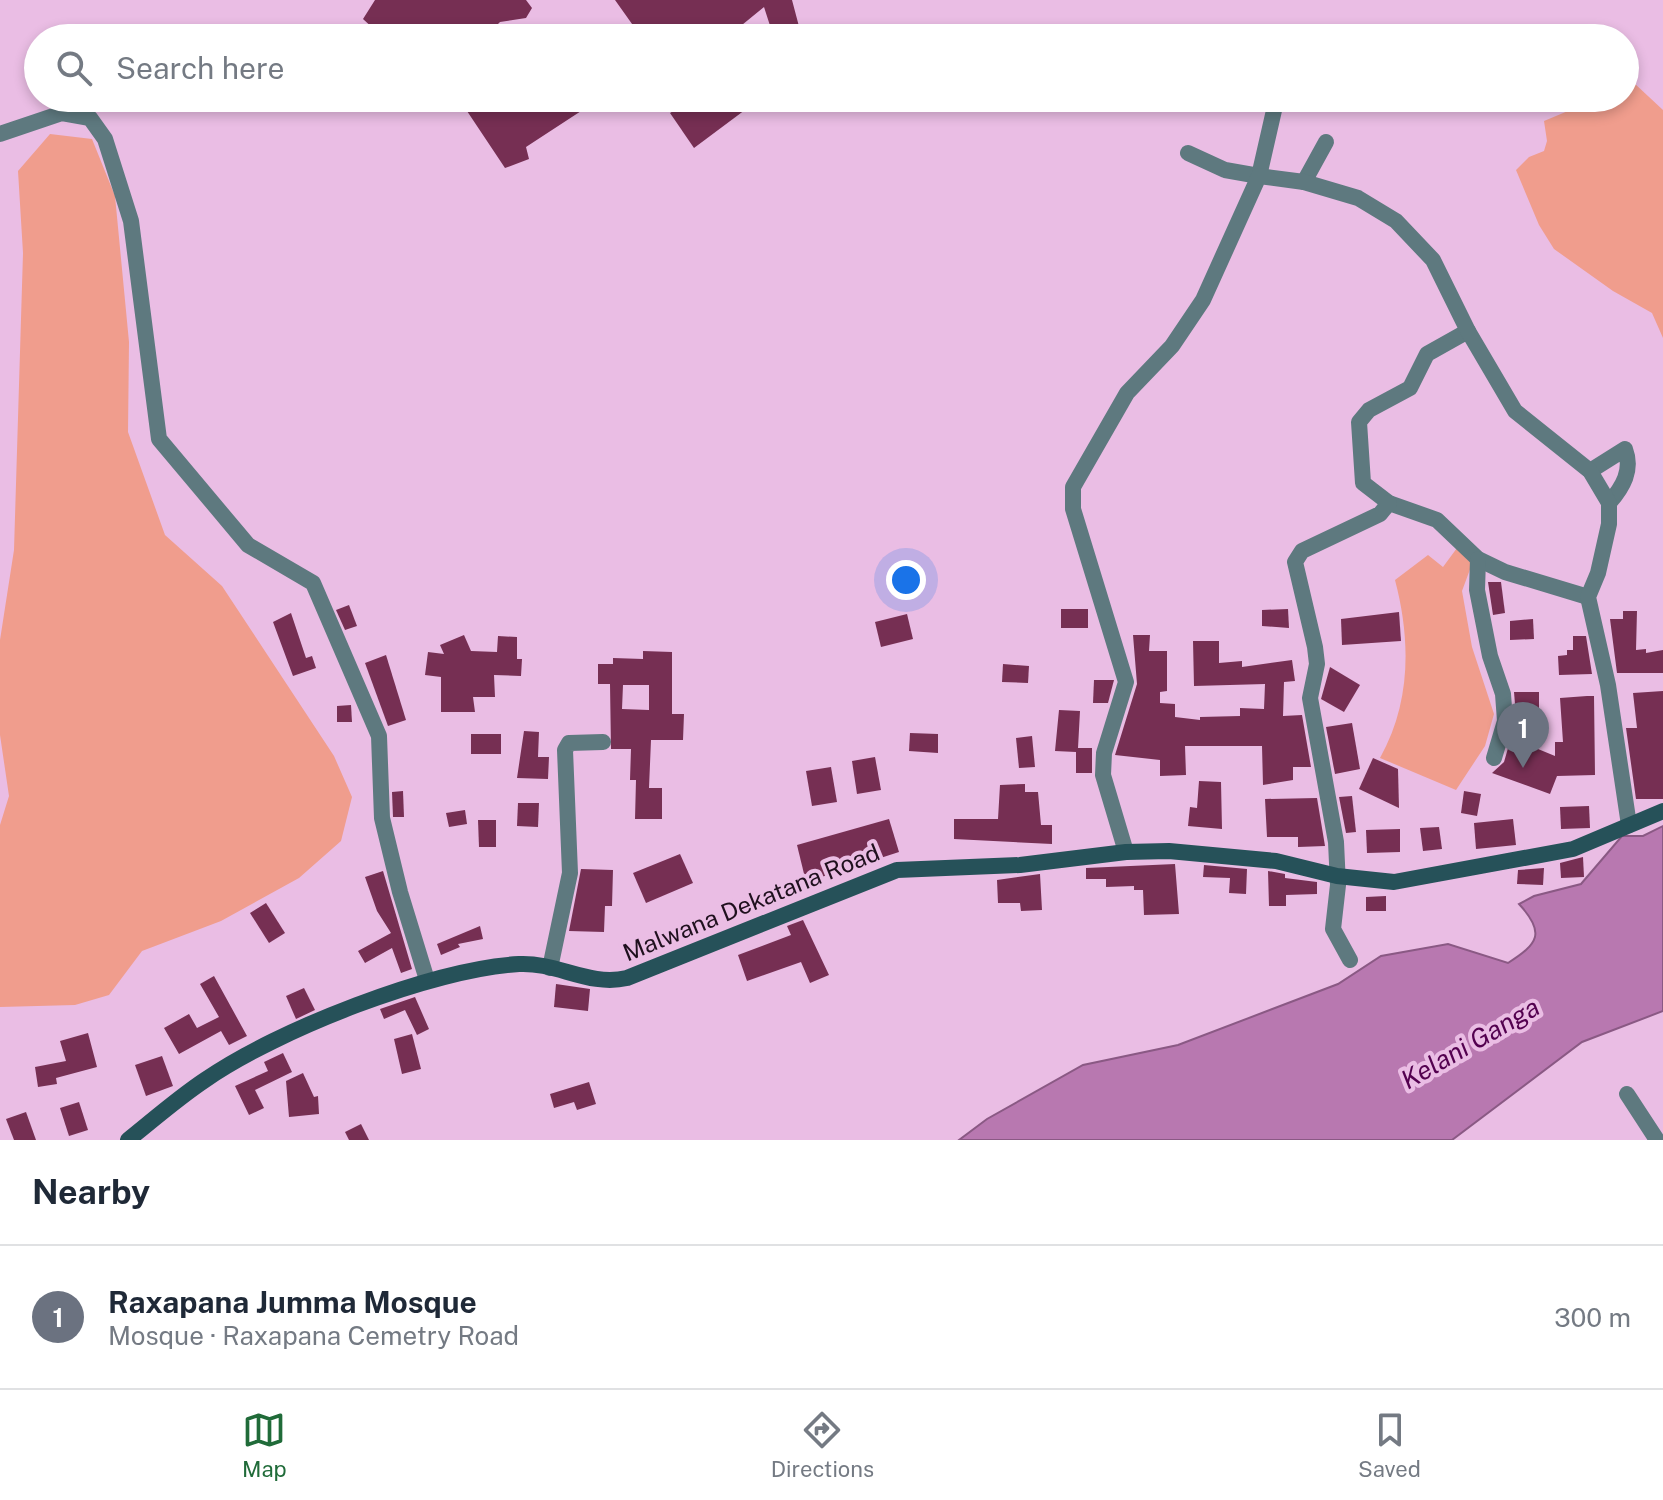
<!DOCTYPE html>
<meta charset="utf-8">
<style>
body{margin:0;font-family:"Public Sans",sans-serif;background:#f2f2f3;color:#1f2937}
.you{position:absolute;left:906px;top:580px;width:28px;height:28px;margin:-20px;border:6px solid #fff;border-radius:50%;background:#1a73e8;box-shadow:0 0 0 12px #1a73e833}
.badge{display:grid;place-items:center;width:52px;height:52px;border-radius:50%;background:#206b39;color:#fff;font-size:26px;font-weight:700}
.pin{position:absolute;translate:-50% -66px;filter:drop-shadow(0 2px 4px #0008)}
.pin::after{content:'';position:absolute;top:42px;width:28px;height:24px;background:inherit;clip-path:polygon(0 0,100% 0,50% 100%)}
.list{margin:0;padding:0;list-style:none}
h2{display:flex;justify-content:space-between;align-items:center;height:104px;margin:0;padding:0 32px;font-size:34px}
h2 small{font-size:26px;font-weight:400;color:#747a83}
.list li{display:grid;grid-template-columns:52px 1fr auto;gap:24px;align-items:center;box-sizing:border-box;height:144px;padding:0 32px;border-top:2px solid #e0e1e3}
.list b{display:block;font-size:30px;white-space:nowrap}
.list p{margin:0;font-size:26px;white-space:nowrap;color:#747a83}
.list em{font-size:26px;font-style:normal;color:#747a83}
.icon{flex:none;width:44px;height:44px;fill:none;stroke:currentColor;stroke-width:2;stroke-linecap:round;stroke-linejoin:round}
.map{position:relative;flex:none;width:1663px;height:1140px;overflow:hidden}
.search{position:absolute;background:#fff;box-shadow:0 4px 12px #0003;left:24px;right:24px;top:24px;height:88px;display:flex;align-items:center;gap:20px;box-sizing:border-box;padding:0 28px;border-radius:44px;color:#747a83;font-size:30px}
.sheet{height:248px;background:#fff}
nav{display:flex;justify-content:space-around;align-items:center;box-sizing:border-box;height:112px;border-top:2px solid #e0e1e3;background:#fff;font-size:22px;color:#747a83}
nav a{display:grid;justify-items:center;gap:4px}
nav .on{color:#206b39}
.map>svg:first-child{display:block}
</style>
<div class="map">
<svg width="1663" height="1140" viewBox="0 0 1663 1140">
<rect width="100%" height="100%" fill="#eabde4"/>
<g fill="#f09d8d">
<path d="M1634 83 1663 110V338L1652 313 1613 291 1554 249 1539 225 1516 170 1529 157 1544 151 1547 141 1544 121 1599 98H1625V87Z"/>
<path d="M50 134 92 139 115 196 129 342 128 432 165 535 222 586 334 756 352 797 341 841 299 878 221 921 142 951 109 995 75 1005 0 1007V825L9 796 0 735V640L14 550 23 253 18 171Z"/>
<path d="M1457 548 1472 564 1462 591 1472 647 1494 714 1485 746 1456 790 1380 758C1411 703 1411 640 1395 580L1428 555 1443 567Z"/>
</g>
<path fill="#b878b0" stroke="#8a5984" stroke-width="2" d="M1663 826V1011L1582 1042 1452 1140H959L987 1119 1083 1065 1178 1045 1338 984 1381 956 1448 944 1508 963C1538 944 1546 933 1519 904L1534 896 1581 884 1622 836H1643Z"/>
<g fill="#762f53" fill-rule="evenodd">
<path d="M375 0H526L532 8 526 18 500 22 484 38H371L376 31 363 19Z"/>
<path d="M615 0H792L801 34 774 38 764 7 726 38H642Z"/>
<path d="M487 98H601L526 147 529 159 505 168 467 111Z"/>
<path d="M693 98H761L694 148 670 113Z"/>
<path d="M1488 582H1501L1505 613 1493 615Z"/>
<path d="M349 605 357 626 345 630 336 610Z"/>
<rect x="1061" y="609" width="27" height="19"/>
<path d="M1288 609 1289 628 1262 626V610Z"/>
<path d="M1623 611H1637L1636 650 1646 649V653L1663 650V673H1617L1610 619H1623Z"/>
<path d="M1399 612 1401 641 1342 645 1341 619Z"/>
<path d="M291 613 306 658 312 656 316 668 293 676 273 622Z"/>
<path d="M907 614 913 639 881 647 875 622Z"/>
<path d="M1533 619 1534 639 1510 640V621Z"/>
<path d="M464 635 471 651 497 652 498 636 517 637V659H522L521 676 494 675 495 697H473L475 712H441V677L425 675 428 652 444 654 440 645Z"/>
<path d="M1133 635H1150L1149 651H1167V691L1160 692V703L1175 704V717L1200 720V717L1240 716V708L1264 709 1265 684 1194 686 1193 641H1219V663L1242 661V667L1292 660 1295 681 1284 682 1283 716 1302 715 1311 767H1293V780L1263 785 1262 746H1185L1186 775 1160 776V760L1115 755 1137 684Z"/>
<path d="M1573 636H1586L1592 674 1559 675 1558 656 1567 655V650H1573Z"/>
<path d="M643 651 672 652V714H684L683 740H651L649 788H662V819H635L636 780H630L631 749H611L610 684H598V664H613V658L643 659ZM623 685H649V710L622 709Z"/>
<path d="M386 655 406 720 388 726 365 663Z"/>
<path d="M1003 664 1029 666 1028 683 1002 682Z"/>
<path d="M1330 667 1360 685 1344 712 1321 699Z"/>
<path d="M1094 680H1114L1108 703H1093Z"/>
<path d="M1663 691V799H1636L1626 728H1637L1633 693Z"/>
<path d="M1514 692H1539V716H1516Z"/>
<path d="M1587 696H1594L1595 775 1557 776 1550 794 1492 773 1504 762 1511 738 1555 756V742H1563L1560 698Z"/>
<path d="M351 705 352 722H337V706Z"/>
<path d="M1059 710 1080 711 1078 748H1092V773H1076V752L1055 751Z"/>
<path d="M1352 723 1360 769 1335 774 1326 727Z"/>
<path d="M524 731 539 732 538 757H549L548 779 517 778Z"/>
<path d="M910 733 938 734V753L909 751Z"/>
<rect x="471" y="734" width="30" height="20"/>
<path d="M1032 736 1035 767 1019 768 1016 738Z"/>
<path d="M875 757 881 790 857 794 852 761Z"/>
<path d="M1373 758 1398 769 1399 808 1359 789Z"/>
<path d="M831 767 837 802 812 806 806 771Z"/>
<path d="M1199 781 1221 782 1222 829 1188 826 1190 807 1197 808Z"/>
<path d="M1025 784V792H1038L1041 825H1052V844L954 839V819H998L1000 785Z"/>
<path d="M403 791 404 817H393L392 792Z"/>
<path d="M1464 791 1481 794 1477 816 1461 813Z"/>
<path d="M1352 796 1356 832 1346 833 1339 797Z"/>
<path d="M1317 798 1325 846 1298 847V837H1267L1265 799Z"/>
<path d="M518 803H539L538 827 517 826Z"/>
<path d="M1589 806 1590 828 1561 829 1560 807Z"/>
<path d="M465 810 467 824 449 827 446 813Z"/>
<path d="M889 819 899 852 806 882 797 845Z"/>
<path d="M1513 819 1516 845 1476 849 1474 823Z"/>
<path d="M478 820H496V847H479Z"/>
<path d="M1439 827 1442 849 1423 851 1420 828Z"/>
<path d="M1400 829V852L1367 853 1366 830Z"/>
<path d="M680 854 693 883 646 903 633 873Z"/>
<path d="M1583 857 1584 877 1561 878 1560 863Z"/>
<path d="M1175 864 1179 914 1144 915 1143 890H1134V886L1106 887V879H1086V868Z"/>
<path d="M1204 865 1247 869 1246 894 1229 893 1230 878 1203 877Z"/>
<path d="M1544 868 1543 885 1517 884 1518 870Z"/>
<path d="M581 869 613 870 612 906H605L604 932 569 931Z"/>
<path d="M383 871 412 969 401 973 392 948 365 963 358 951 391 933 377 911 365 877Z"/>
<path d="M1268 871 1285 874V878L1317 882V894L1286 895V906H1269Z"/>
<path d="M1040 874 1042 910 1021 911 1020 903H998L997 880Z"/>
<path d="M1386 896V911H1366V897Z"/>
<path d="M266 903 285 933 269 943 250 913Z"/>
<path d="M803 920 829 975 810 983 801 962 747 981 738 955 791 935 787 926Z"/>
<path d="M480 926 483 939 458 944 460 947 441 955 437 944Z"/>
<path d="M214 976 247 1036 229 1045 221 1031 179 1054 164 1028 189 1014 197 1028 219 1017 200 984Z"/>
<path d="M556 984 590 989 588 1011 554 1007Z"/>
<path d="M304 988 315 1010 296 1019 286 996Z"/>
<path d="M415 997 429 1029 417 1035 405 1010 384 1019 380 1009Z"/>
<path d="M88 1033 97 1067 56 1078 57 1084 38 1087 35 1067 66 1061 60 1041Z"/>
<path d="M412 1034 421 1069 402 1074 394 1039Z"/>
<path d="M283 1053 292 1072 255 1090 264 1108 249 1115 235 1086 268 1071 264 1062Z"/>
<path d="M162 1056 173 1086 146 1096 135 1065Z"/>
<path d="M303 1073 314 1097 318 1096 319 1114 289 1117 286 1081Z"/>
<path d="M589 1082 596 1104 577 1110 574 1102 554 1108 550 1094Z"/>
<path d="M79 1102 88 1130 69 1136 60 1108Z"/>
<path d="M26 1112 36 1140H14L6 1119Z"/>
<path d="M361 1124 369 1140H349L345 1132Z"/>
</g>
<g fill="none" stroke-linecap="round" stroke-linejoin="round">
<g stroke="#5e797f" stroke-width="16">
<path d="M0 134 62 113 90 118 105 139 131 221 159 439 248 545 313 583 379 736 382 818 400 892 427 980"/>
<path d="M1188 153 1225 170 1259 176 1275 106"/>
<path d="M1304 182 1326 142"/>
<path d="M1468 331 1427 354 1410 388 1369 410 1359 422 1363 483 1389 503 1437 520 1478 559 1505 572 1588 597"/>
<path d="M1590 471 1625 449C1633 470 1623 487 1609 503"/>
<path d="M1478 559 1477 590 1490 656 1503 694 1505 721 1494 758"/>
<path d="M1126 852 1103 775 1104 753 1126 682 1073 509V487L1127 393 1172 346 1203 300 1259 176 1304 182 1358 198 1396 221 1433 260 1468 331 1515 411 1590 471 1609 503V524L1598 573 1588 597 1608 685 1629 825"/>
<path d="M1350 960 1333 929 1338 885 1336 842 1310 698 1317 664 1315 647 1295 562 1302 551 1380 514 1389 503"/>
<path d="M550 968 570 873 565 750 569 743 603 742"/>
<path d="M1627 1094 1657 1140"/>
</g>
<path stroke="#265159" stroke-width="16" d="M128 1140C153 1120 178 1098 205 1080 277 1030 432 969 519 964 557 962 589 987 627 978L897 870 1020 865 1126 852 1169 851 1276 861 1337 876 1394 882 1573 849 1663 811"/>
</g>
<g text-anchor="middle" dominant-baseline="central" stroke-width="8" stroke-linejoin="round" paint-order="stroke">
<g font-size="24" fill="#1f101e" stroke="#eabde4">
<text transform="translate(751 902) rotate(-22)">Malwana Dekatana Road</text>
</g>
<g font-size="26" font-style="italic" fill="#53014f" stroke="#eabde4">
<text transform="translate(1470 1043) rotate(-30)">Kelani Ganga</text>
</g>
</g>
</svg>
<div class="you"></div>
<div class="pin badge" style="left:1523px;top:768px;background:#6b7280">1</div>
<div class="search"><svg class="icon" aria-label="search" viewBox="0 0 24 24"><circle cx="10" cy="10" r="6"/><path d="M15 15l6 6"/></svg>Search here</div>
</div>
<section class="sheet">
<h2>Nearby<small></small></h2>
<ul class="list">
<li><span class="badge" style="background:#6b7280">1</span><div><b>Raxapana Jumma Mosque</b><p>Mosque · Raxapana Cemetry Road</p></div><em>300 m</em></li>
</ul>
</section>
<nav>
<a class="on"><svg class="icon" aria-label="map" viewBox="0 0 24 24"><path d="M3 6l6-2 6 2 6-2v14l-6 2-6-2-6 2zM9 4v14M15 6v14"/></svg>Map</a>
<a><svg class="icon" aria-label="directions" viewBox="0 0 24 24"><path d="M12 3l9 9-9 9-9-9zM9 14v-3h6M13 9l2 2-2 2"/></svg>Directions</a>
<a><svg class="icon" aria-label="saved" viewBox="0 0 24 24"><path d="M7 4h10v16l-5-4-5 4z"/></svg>Saved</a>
</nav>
